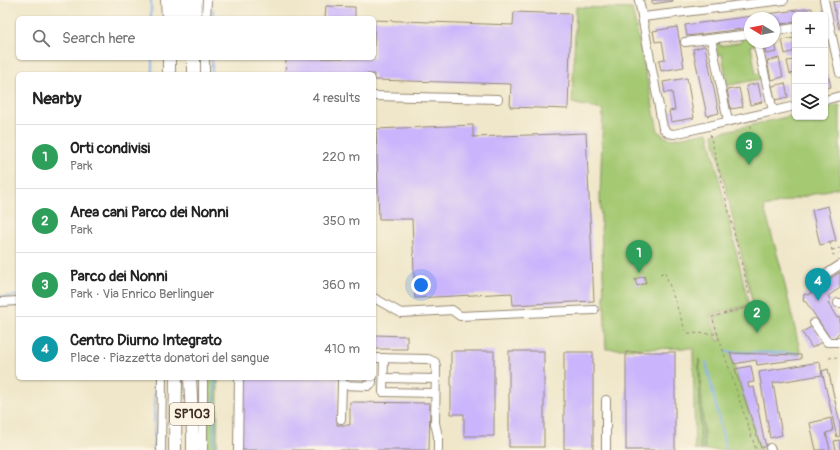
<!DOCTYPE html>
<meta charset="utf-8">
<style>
body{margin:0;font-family:Pangolin,sans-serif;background:#f2f2f2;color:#222}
.controls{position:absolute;right:12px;top:12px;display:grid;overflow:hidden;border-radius:6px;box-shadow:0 1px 3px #0004}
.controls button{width:36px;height:36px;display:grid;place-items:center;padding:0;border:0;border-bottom:1px solid #e0e0e0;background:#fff;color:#222;font:20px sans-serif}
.compass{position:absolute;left:744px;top:12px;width:36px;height:36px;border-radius:50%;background:#fff;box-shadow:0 1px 3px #0004;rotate:280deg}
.you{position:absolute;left:421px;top:285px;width:14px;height:14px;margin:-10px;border:3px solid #fff;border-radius:50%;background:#1a73e8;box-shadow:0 0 0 6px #1a73e833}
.badge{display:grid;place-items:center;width:26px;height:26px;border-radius:50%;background:#0f766e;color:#fff;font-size:13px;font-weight:700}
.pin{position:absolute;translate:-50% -33px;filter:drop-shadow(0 1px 2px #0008)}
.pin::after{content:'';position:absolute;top:21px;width:14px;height:12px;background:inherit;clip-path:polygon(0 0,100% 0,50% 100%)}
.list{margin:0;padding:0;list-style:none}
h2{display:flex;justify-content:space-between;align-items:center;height:52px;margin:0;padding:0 16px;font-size:17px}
h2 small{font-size:13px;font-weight:400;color:#767676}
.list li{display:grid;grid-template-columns:26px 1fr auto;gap:12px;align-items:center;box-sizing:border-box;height:64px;padding:0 16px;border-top:1px solid #e0e0e0}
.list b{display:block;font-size:15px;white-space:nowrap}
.list p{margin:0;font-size:13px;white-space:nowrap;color:#767676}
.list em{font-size:13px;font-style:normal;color:#767676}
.icon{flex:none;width:22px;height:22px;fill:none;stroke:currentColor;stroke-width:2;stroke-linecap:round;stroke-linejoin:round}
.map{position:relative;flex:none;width:840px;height:450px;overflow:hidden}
.search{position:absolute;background:#fff;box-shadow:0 1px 3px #0004;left:16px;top:16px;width:360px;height:44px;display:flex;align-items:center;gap:10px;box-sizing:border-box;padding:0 14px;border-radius:6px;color:#767676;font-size:15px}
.panel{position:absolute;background:#fff;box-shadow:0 1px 3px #0004;left:16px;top:72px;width:360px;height:308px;border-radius:6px}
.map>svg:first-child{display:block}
</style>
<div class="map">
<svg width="840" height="450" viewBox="0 0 840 450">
<rect width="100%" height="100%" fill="#fcf5e5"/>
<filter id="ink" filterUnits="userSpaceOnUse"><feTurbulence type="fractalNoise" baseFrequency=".025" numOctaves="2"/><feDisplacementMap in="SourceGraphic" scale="8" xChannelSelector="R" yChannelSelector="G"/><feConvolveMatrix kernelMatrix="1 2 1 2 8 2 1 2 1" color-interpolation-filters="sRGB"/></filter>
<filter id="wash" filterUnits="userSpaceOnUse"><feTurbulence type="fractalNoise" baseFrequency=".012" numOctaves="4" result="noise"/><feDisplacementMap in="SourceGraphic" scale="16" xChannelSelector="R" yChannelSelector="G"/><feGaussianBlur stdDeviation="0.9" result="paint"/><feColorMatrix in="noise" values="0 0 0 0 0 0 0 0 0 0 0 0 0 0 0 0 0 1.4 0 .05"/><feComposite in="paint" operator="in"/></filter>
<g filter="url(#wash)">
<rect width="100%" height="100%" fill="#f0e7ca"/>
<g fill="#a5c973" stroke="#707a48">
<path d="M576 7 632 9 658 131 665 137 673 139 708 132 749 305 710 315 718 341 721 340 713 317 753 305 713 134 795 115V117H825V108L838 105 840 106V187L764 207 781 268 801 355 730 353 762 450H695L693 348 606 349 600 197 603 110 572 103Z"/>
<path d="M750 36V42H754L755 45 751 46 756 74 760 73 761 79 724 86 723 82 727 81 722 54 718 55 716 43 719 42 720 46 741 42V38Z"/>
<path d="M206 378H218L217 450H205Z"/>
</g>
<path fill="#84ad65" stroke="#606c42" d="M699 359 705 450H700Z"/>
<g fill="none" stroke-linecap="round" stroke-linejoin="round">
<g stroke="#80afeb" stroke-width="2">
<path d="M151 0V18"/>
<path d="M213 18V9"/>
<path d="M152 58V74"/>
<path d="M212 74V58"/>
<path d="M0 297 18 296"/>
<path d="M726 352 798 353"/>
<path d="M706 362 726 450"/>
<path d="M154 450 155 378"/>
<path d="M214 450 215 378"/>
</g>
</g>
<g id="blocks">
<g fill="#cab5fc">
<path d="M652 0H673V1L652 4Z"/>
<path d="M840 1V29H839L833 2Z"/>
<path d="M326 6 355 7V18H325Z"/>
<path d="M812 8 813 15H795V22L774 25V18H750V28L687 36 685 25Z"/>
<path d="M514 12 571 14 568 109 510 107 511 84 374 80V74H285L286 58H374V20L513 25Z"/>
<path d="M677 27 684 67 661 71 659 60 665 59 662 41 655 42 653 31Z"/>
<path d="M794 38 795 51 785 54 782 40Z"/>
<path d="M763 42H775L777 52 766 54Z"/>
<path d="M705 46 719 113 707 116 693 49Z"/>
<path d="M779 58 783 77 771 80 767 61Z"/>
<path d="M795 60V73L790 74 787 61Z"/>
<path d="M825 74H828L831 87 825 88Z"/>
<path d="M687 78 694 118 671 122 669 111 675 110 672 92 665 93 663 82Z"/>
<path d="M758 83 762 102 750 105 746 86Z"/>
<path d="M785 83 788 97 775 100 772 86Z"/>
<path d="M739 88 743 107 731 109 727 90Z"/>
<path d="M473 125V137L586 133 594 301 513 305 512 293 415 298 412 219H379L376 129Z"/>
<path d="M828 206 836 241 820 245 812 210Z"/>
<path d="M840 272V288L828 296 831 301 828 303 837 318 840 316V332L834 338 828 337V335L806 302 803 301 804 294 808 295Z"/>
<path d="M644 276 646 283 637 286 635 279Z"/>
<path d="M813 326 823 341 812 348 802 332Z"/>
<path d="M374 335 407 336V349H374Z"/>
<path d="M451 351H494V436H464V414H451Z"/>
<rect x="509" y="351" width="35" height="96"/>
<rect x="564" y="352" width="29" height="97"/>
<rect x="626" y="352" width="49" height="98"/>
<path d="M730 353 801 355V359L757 365 756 360 734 364Z"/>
<path d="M820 362 822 375 773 383 782 435 770 438 759 372Z"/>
<path d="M751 366 754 382 748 383 749 388 754 387 763 435 766 446 761 448 735 369Z"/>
<path d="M828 369 840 424V436L837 437 822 371Z"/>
<path d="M242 378H338L337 425H350V402L430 403 429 450H241Z"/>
<path d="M831 418 833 431 826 433 830 450H816L810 423Z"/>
<path d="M840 440V450H836L834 441Z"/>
</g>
</g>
</g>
<g filter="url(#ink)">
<use href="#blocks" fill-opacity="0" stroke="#968874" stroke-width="1"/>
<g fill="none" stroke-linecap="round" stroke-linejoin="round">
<defs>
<g id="minor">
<path d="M639 0 663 128 668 133 674 134 795 106"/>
<path d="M824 0 840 73"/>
<path d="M643 17 784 0"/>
<path d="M206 18 207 0"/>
<path d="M774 31 795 28"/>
<path d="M711 39 728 121"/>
<path d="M685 42 750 34"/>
<path d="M757 42 773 111"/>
<path d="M205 74V58"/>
<path d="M374 96 498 99"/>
<path d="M825 100 840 96"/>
<path d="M814 282 840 265"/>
<path d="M374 298 401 313 452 310 460 316 594 310"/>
<path d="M0 302 18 301"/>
<path d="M838 303H840"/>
<path d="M814 323 827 342H840"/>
<path d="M374 358 428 359 435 362 436 367 435 423 438 436V450"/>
<path d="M384 358 383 392 435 393"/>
<path d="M342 378V385L368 386 372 383V378"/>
<path d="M384 378 436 379"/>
<path d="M606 400V450"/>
<path d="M341 419 342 385"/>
<path d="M770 448 771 450"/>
<path d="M161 450 162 378"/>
<path d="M203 450V378"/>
<path d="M238 450 239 378"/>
</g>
<g id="highway">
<path d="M167 0 168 18"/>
<path d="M176 18 177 0"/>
<path d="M187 18V0"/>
<path d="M195 18 196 0"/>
<path d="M169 58V74"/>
<path d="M194 74V58"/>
<path d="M190 378 193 435V450"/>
<path d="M175 450 176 378"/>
</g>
</defs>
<use href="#minor" stroke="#968874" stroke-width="10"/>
<use href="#highway" stroke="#968874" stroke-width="14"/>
<g stroke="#968874" stroke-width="1" stroke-dasharray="3 3" stroke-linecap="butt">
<path d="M751 125V129"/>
<path d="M710 134 752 306 712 317 756 450"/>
<path d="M830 242 833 255 840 253"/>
<path d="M832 250 840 248"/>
<path d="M660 274 665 272 686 333 717 334"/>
<path d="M829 358 837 357"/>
</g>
<use href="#minor" stroke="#fff" stroke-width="8"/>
<use href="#highway" stroke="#fff" stroke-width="12"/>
</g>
</g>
<g text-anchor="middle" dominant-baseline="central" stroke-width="3" stroke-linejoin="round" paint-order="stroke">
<rect fill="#fcf5e5" stroke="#75675a" stroke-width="1" x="170" y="403" width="44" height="22" rx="3"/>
<g font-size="13" font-weight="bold" fill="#3b2a1e">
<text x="192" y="414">SP103</text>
</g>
</g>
</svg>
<div class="controls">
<button>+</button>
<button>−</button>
<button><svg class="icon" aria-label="layers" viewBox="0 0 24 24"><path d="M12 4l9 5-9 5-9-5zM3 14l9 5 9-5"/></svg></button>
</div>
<svg class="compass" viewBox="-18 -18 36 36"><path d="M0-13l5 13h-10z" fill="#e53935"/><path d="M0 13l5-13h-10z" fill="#767676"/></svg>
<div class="you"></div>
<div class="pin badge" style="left:639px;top:273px;background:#2e9e5b">1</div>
<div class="pin badge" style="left:757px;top:333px;background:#2e9e5b">2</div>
<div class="pin badge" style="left:749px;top:165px;background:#2e9e5b">3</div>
<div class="pin badge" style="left:818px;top:301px;background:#0f9aa8">4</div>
<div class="search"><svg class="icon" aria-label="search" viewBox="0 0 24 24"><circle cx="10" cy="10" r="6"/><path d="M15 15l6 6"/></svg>Search here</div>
<section class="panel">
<h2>Nearby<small>4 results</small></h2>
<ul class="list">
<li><span class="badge" style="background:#2e9e5b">1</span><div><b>Orti condivisi</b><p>Park</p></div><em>220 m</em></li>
<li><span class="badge" style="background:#2e9e5b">2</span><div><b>Area cani Parco dei Nonni</b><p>Park</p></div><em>350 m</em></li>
<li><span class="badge" style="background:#2e9e5b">3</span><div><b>Parco dei Nonni</b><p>Park · Via Enrico Berlinguer</p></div><em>360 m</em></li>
<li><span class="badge" style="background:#0f9aa8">4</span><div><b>Centro Diurno Integrato</b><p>Place · Piazzetta donatori del sangue</p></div><em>410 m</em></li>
</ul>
</section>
</div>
